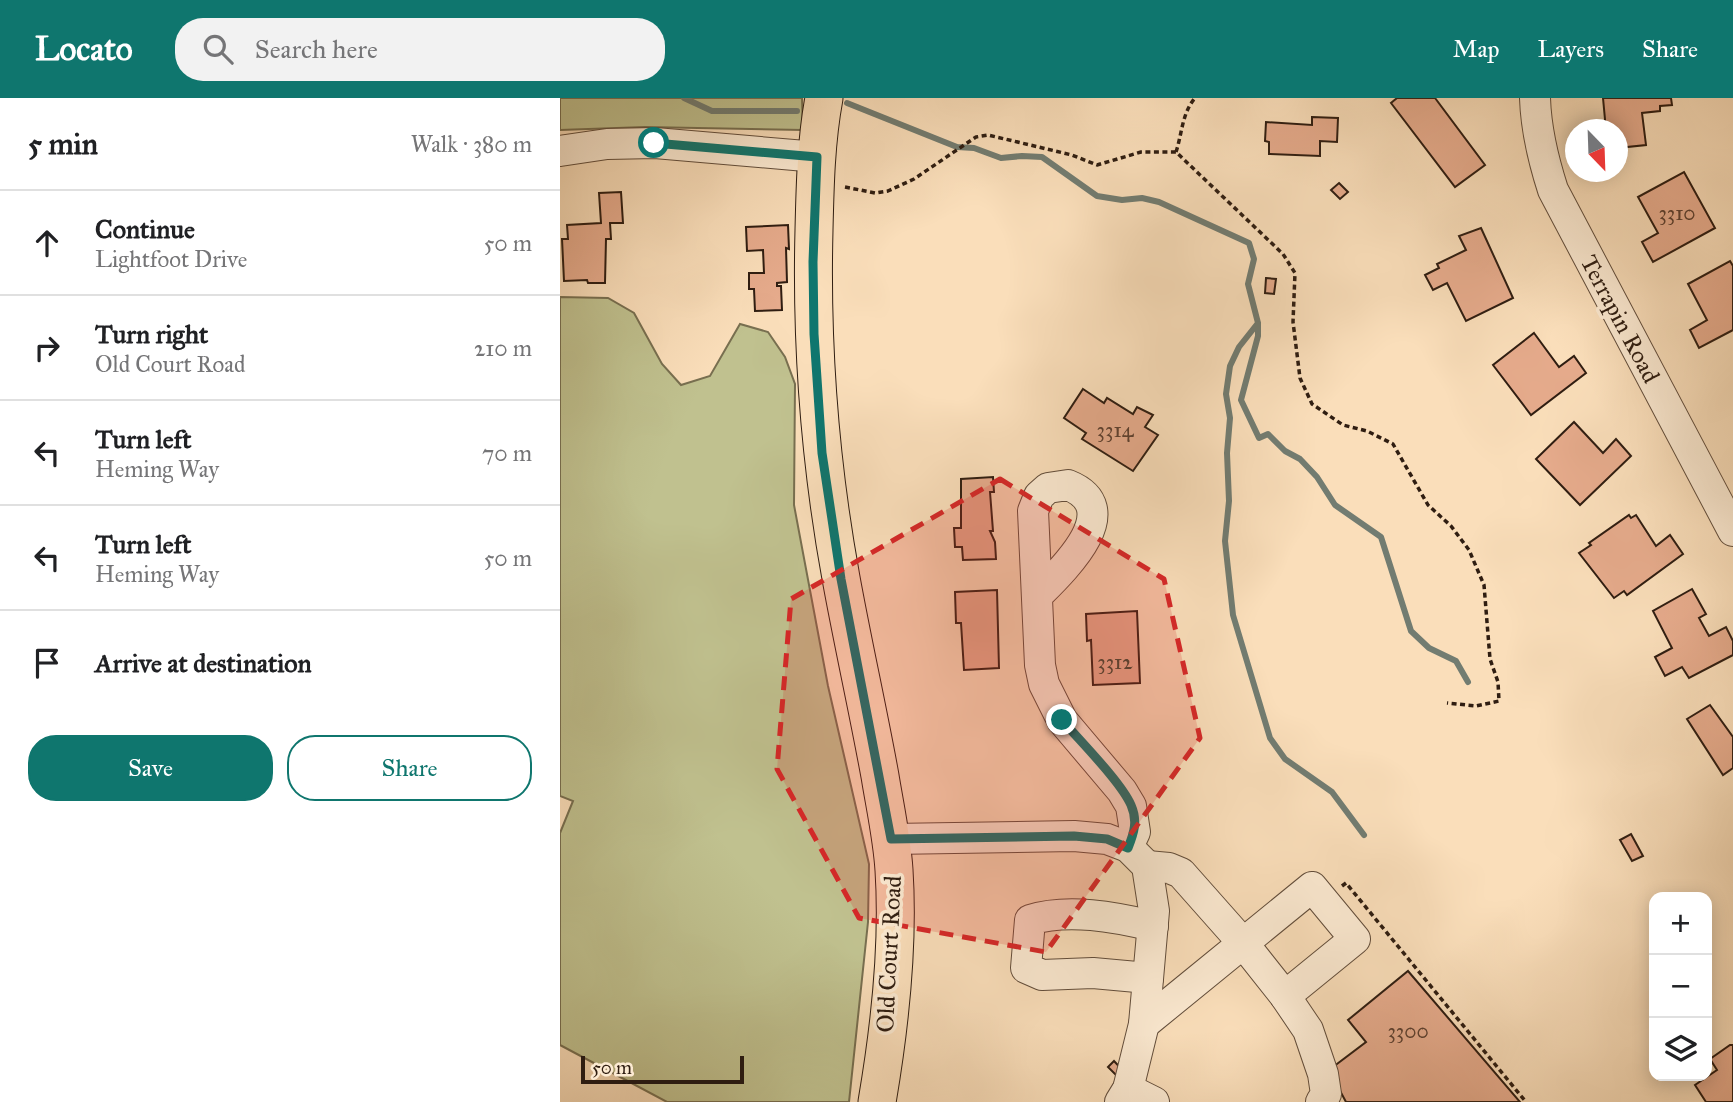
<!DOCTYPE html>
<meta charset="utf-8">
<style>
body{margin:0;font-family:"IM FELL Great Primer",serif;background:#f2f2f2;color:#202124}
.controls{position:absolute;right:21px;bottom:21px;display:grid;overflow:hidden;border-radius:14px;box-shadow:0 4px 18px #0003}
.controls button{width:63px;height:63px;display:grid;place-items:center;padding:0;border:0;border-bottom:2px solid #e0e0e0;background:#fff;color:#202124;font:35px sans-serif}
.compass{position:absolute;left:1005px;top:21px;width:63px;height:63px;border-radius:50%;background:#fff;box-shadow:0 4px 18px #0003;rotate:157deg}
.scale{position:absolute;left:21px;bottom:18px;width:163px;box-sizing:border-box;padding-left:7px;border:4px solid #2f1d11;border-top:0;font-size:19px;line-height:24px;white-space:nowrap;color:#2f1d11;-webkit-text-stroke:5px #fcead2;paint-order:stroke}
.stop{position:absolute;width:21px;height:21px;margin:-16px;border:5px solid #0f766e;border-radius:50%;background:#fff}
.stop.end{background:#0f766e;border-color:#fff;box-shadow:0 2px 7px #0008}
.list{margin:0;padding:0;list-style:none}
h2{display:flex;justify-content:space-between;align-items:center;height:91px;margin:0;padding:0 28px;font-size:30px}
h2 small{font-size:23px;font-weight:400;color:#757577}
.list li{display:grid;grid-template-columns:46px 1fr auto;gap:21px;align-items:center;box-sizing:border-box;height:105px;padding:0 28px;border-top:2px solid #e0e0e0}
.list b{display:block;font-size:26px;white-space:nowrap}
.list p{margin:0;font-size:23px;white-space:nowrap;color:#757577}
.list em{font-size:23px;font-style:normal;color:#757577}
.actions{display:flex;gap:14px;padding:21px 28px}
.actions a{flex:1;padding:16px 0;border:2px solid #0f766e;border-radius:28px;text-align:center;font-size:24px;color:#0f766e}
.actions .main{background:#0f766e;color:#fff}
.icon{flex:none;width:38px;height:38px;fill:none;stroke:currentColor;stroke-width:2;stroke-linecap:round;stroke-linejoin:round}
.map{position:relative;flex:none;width:1173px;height:1004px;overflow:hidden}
header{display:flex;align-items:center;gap:42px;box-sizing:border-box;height:98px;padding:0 35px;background:#0f766e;color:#fff}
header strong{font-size:33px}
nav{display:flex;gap:38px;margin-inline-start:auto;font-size:24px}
.search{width:490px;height:63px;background:#f2f2f2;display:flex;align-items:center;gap:18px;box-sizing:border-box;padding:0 24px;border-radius:28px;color:#757577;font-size:26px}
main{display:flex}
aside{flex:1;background:#fff}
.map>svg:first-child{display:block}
</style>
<header>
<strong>Locato</strong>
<div class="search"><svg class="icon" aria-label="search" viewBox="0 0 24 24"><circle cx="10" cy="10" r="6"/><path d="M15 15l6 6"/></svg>Search here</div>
<nav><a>Map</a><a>Layers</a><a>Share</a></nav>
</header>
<main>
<aside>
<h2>5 min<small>Walk · 380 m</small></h2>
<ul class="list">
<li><svg class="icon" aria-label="ahead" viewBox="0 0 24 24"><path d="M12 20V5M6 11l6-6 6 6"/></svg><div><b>Continue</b><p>Lightfoot Drive</p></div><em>50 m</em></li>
<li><svg class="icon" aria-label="right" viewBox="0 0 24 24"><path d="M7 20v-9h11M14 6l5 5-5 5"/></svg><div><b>Turn right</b><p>Old Court Road</p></div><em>210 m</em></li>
<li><svg class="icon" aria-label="left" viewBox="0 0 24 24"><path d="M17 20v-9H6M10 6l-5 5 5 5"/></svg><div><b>Turn left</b><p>Heming Way</p></div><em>70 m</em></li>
<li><svg class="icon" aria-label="left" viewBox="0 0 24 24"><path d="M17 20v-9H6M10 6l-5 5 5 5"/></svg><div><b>Turn left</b><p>Heming Way</p></div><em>50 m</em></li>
<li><svg class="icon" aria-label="arrive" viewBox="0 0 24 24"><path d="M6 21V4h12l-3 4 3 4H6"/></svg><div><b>Arrive at destination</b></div></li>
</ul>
<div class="actions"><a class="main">Save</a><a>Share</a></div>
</aside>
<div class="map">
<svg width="1173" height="1004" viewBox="0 0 1173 1004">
<rect width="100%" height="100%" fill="#fadeba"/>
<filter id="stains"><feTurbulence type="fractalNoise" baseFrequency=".00286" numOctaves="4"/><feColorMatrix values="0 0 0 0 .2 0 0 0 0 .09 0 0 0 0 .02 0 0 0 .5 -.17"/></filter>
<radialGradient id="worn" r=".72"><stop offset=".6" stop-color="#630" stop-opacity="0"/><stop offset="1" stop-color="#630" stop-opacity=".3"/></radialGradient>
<g fill="#c0c18f" stroke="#786f50" stroke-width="2">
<path d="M0 0H242L243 32 85 29 0 32Z"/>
<path d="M0 199 48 200 74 215 102 266 121 287 150 278 180 226 208 234 225 259 235 286 234 407 268 588 309 766 308 824 289 1004H107L0 947V735L13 703 0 698Z"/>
</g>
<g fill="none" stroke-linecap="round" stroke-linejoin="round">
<g stroke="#727c71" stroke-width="6">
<path d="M124 0 152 13H237"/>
<path d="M287 5 397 49 414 50 441 60 462 58 482 59 537 98 562 102 582 100 599 104 689 145 694 161 688 186 698 225 679 249 670 268 666 296 670 320 667 355 669 403 665 443 673 517 710 640 725 661 772 694 804 737"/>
<path d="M698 226V238L681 302 699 340 708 336 725 353 740 361 757 379 775 407 821 439 851 533 869 550 896 563 908 584"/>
</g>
</g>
<g fill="#e6ab8c" stroke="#2f1d11" stroke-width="2">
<path d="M837 0H875L925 67 895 89 831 5Z"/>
<path d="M1043 0H1111L1112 7 1100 8V13L1082 15 1086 47 1058 50 1060 67H1058V32H1046Z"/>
<path d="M752 19 778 20 777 44 760 43V58L709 56V44L705 43 706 24 752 27Z"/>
<path d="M1124 74 1155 130 1093 164 1082 144 1098 135 1078 99Z"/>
<path d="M779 85 788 94 780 101 771 92Z"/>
<path d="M61 94 63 125H50L51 141H46L45 185H28L27 182 4 183 2 141H8L7 127 41 125 39 95Z"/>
<path d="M228 127 229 151 226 150 227 184 217 185V188H221L222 212 195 213 194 191H189V175H204L203 152 187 153 186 129Z"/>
<path d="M921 130 953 200 906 223 887 185 873 192 865 177 879 170 877 166 906 152 899 138Z"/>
<path d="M1170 163 1173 168V232L1139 250 1130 232 1147 222 1128 186Z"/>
<path d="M706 180 716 181 714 196 705 195Z"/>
<path d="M974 235 999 269 1014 258 1026 275 971 317 933 267Z"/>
<path d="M523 291 544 305 547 300 573 316 577 309 593 317 585 329 598 337 573 373 522 341 526 335 504 320Z"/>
<path d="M1014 324 1043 355 1056 341 1071 358 1020 407 976 361Z"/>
<path d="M433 379 434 394H430L433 433H430L435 444 436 461 403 462 402 449H395L394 430H401V381Z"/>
<path d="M1069 417 1071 420 1076 417 1096 448 1110 437 1123 456 1067 497 1064 493 1054 500 1019 455 1031 447 1029 445Z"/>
<path d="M1132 491 1146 516 1139 520 1149 538 1166 529 1173 543V557L1129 580 1122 569 1105 578 1095 559 1112 550 1093 513Z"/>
<path d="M437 492 439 570 404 572 401 525H396L395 494Z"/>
<path d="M577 513 580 585 533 587 531 542 527 543 526 516Z"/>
<path d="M1150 607 1173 639V670L1163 677 1127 621Z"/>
<path d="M1071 736 1083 758 1072 763 1060 742Z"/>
<path d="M848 873 960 1004H786L769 972 806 944 788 922Z"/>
<path d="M1170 947H1173V1004H1146L1135 987 1157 972 1150 961Z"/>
<path d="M554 963 568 978 562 983 548 969Z"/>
</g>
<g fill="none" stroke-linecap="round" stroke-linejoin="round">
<defs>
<g id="minor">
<path d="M975 0C976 32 983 61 993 92L1173 433"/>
<path d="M0 53 47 46 95 45 257 59"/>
<path d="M477 498C502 473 568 411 508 387L488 390 479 398 473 413 480 567 484 586 502 622 562 693 571 708 575 734 568 749"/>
<path d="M331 741 514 738 547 741 568 749 587 768 594 813 584 926 568 991 560 1004"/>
<path d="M587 768 609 770 621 775 683 845 725 898 748 932 763 976 766 996 761 1004"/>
<path d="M588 880 533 875 482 877 466 870 470 822C508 810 555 819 593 828"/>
<path d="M584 926 752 789 795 841 725 898"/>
<path d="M568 991 594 1004"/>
</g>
<path id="major" d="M264 0C256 43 255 88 254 132 251 249 260 365 281 480 293 546 308 612 320 678 325 709 332 740 334 772 339 849 330 928 317 1004"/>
</defs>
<use href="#minor" stroke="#624d3b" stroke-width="32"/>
<use href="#major" stroke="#2f1d11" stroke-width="39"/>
<g stroke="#2f1d11" stroke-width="3.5" stroke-dasharray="5 3.5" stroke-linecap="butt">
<path d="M616 54C622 36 622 15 635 0"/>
<path d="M285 89 315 95 328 93 354 81 416 39 428 37 512 57 537 67 581 54H616L723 156 735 175 733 224 740 280 752 306 783 327 807 333 833 346 868 407 891 428 909 452 924 487 930 561 938 584 939 603 916 608 887 605"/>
<path d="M782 788 786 785 966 1004"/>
</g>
<use href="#minor" stroke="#fcead2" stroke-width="30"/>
<use href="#major" stroke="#fadeba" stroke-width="37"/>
</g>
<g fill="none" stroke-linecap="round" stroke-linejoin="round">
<path stroke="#0f766e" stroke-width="9" d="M94 45 257 59 253 164 254 236 262 355 281 481 331 741 514 738 547 741 568 750C574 735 578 723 571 707 561 684 520 643 502 622"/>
</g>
<path fill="#d62828" fill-opacity="0.2" stroke="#d62828" stroke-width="5" stroke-dasharray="14 9" stroke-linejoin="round" d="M440 381 604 481 640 640 486 854 299 820 217 671 231 501Z"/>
<g text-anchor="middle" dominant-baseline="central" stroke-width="7" stroke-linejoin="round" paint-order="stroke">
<g font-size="21" fill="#5d4030">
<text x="1117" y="115">3310</text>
<text x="555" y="332">3314</text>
<text x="555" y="564">3312</text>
<text x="848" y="933">3300</text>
</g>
<g font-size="24" fill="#2f1d11" stroke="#fcead2">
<text transform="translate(1060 221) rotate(62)">Terrapin Road</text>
<text transform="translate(329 856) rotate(-87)">Old Court Road</text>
</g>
</g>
<rect width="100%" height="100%" filter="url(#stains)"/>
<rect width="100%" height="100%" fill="url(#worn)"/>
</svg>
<div class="controls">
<button>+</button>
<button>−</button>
<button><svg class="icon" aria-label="layers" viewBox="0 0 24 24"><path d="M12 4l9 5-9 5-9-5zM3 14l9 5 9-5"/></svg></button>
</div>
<svg class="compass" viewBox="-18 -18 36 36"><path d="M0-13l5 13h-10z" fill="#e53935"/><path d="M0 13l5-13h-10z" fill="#757577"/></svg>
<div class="scale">50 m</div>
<div class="stop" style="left:94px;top:45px"></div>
<div class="stop end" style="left:502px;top:622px"></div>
</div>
</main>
